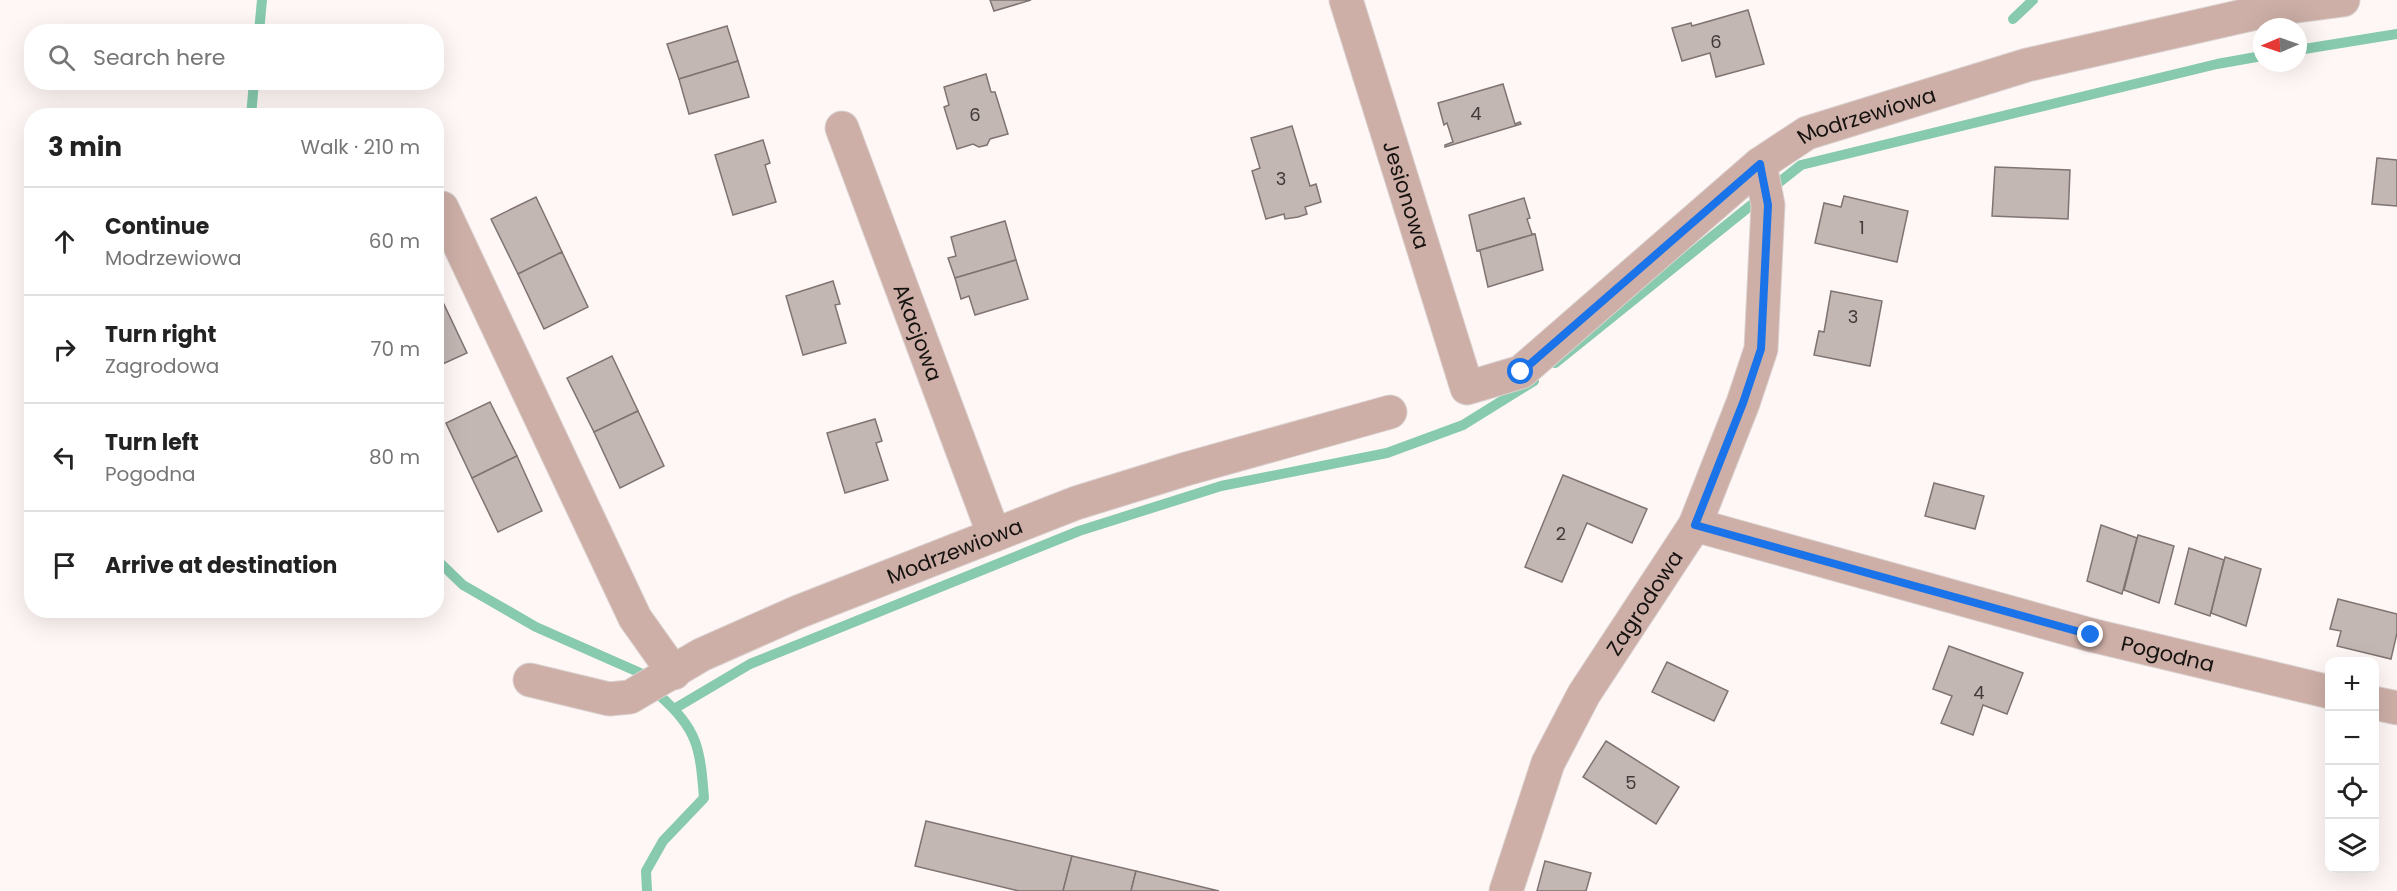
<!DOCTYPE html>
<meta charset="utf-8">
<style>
body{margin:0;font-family:Poppins,sans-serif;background:#f6f6f6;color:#222}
.controls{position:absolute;right:18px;bottom:18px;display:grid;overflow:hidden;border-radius:12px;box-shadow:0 6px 24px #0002}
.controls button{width:54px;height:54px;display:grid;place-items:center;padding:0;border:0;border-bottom:2px solid #e0e0e0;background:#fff;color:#222;font:30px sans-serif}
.compass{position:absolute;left:2253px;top:18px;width:54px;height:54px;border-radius:50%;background:#fff;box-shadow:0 6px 24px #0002;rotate:268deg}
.stop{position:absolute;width:18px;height:18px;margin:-14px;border:4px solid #1a73e8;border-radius:50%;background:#fff}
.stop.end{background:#1a73e8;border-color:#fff;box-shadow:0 2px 6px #0008}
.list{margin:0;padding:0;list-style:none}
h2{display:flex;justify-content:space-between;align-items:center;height:78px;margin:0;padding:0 24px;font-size:26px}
h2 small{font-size:20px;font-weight:400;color:#767676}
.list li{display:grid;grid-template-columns:39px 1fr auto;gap:18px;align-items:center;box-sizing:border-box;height:108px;padding:0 24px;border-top:2px solid #e0e0e0}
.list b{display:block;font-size:22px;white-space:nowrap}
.list p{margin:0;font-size:20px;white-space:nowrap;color:#767676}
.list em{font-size:20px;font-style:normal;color:#767676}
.icon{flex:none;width:33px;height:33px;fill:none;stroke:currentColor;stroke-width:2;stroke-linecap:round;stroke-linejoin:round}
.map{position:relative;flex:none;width:2397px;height:891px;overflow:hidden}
.search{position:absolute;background:#fff;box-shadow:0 6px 24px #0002;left:24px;top:24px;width:420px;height:66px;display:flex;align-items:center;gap:15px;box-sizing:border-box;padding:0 21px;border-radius:24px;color:#767676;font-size:22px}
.panel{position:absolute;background:#fff;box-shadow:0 6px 24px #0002;left:24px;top:108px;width:420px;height:510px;border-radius:24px}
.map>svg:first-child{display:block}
</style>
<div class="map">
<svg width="2397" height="891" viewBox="0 0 2397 891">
<rect width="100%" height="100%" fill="#fff7f5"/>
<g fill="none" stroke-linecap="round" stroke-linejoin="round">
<g stroke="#87caad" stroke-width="10">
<path d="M2013 19 2033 0"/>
<path d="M259 32 262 0"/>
<path d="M2298 50 2397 34"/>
<path d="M251 116 254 82"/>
<path d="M1777 184 1801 165 2217 64 2262 56"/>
<path d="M1555 363 1760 198"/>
<path d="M436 559 463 585 536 627 645 675"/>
<path d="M674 709 750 664 1079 531 1221 486 1387 453 1463 425 1534 381"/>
<path d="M647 891 646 871 663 841 704 798C700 748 698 729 659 695"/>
</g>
</g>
<g fill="#c3b7b4" stroke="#7f7471" stroke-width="1.5">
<path d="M990 0H1031L994 11Z"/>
<path d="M1748 10 1764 64 1716 77 1710 53 1682 61 1672 28 1691 23 1692 26Z"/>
<path d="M727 26 738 61 679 79 667 44Z"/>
<path d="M738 61 749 97 689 114 679 79Z"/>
<path d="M986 74 991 92H995L1008 134 990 139 987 145 979 147 973 144 957 149 944 107 949 105 944 87Z"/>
<path d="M1503 84 1515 124 1520 122 1521 124 1445 147V145L1453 142 1447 123 1444 125 1438 103Z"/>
<path d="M1292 126 1310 186 1316 184 1321 202 1305 207 1307 214 1298 217 1285 219 1284 214 1266 219 1252 171 1260 168 1251 138Z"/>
<path d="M763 140 770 163 765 165 776 202 733 215 715 155Z"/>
<path d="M2377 158 2397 160V206L2372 204Z"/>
<path d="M1995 167 2070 170 2068 219 1992 216Z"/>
<path d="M1844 196 1908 211 1897 262 1815 243 1824 203 1841 207Z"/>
<path d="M536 197 562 252 518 274 491 219Z"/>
<path d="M1524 198 1530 218 1527 219 1532 234H1535L1477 251 1469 215Z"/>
<path d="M1005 221 1016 260 955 278 948 258 956 256 951 237Z"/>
<path d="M1535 234 1543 270 1488 287 1480 251H1477Z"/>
<path d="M562 252 588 307 544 329 518 274Z"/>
<path d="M1016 260 1028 299 975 315 969 296 961 299 955 278Z"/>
<path d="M833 281 840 304 835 305 846 343 803 355 786 296Z"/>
<path d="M1831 291 1882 301 1870 366 1814 355 1819 331 1824 332Z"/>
<path d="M441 298 467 353 436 367V300Z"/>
<path d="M612 356 638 411 594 432 567 378Z"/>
<path d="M490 402 517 456 472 478 446 423Z"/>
<path d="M638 411 664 466 620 488 594 432Z"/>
<path d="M875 419 882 441 876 443 888 480 845 493 827 433Z"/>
<path d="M517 456 542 511 498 532 472 478Z"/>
<path d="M1563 475 1647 509 1632 543 1587 523 1562 582 1525 567Z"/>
<path d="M1934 483 1984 496 1975 529 1925 516Z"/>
<path d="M2101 525 2137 538 2122 594 2087 581Z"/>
<path d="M2138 535 2174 546 2159 603 2124 590Z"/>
<path d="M2189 548 2224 560 2210 616 2175 604Z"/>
<path d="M2225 557 2261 569 2246 626 2211 613Z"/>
<path d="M2338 599 2397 614V633L2391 659 2337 646 2341 631 2330 629Z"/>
<path d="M1949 646 2023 673 2007 714 1983 705 1973 735 1941 723 1952 696 1933 689Z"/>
<path d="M1667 662 1728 691 1714 721 1652 692Z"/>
<path d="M1606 741 1679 787 1656 824 1583 777Z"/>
<path d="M926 821 1072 856 1063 891H1019L915 866Z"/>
<path d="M1072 856 1136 871 1131 891H1063Z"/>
<path d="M1545 861 1591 873 1586 891H1537Z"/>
<path d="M1136 871 1219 891H1131Z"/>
</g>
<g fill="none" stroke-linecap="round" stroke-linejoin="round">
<defs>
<g id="minor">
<path id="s1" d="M1346 0 1467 388 1521 372 1760 164 1807 133 2027 65 2274 9 2343 0"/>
<path id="s2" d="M842 128 994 535"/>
<path d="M442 208 635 618 674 673"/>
<path id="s3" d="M1695 525 2091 635 2330 692"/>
<path id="s4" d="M530 680 609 699 630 697 701 655 798 612 1076 503 1186 469 1390 412"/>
<path d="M2374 703 2397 708"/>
<path id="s5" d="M1506 891 1548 763 1584 694 1695 525 1743 403 1761 349 1768 205 1760 164"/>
</g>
</defs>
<use href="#minor" stroke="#dad2d0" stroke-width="35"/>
<use href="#minor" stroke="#cdafa7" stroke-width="33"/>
</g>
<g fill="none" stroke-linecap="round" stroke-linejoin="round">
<path stroke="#1a73e8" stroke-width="8" d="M1521 372 1760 164 1768 205 1761 349 1743 403 1695 525 2091 635"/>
</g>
<g text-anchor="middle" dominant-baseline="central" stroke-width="6" stroke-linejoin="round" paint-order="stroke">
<g font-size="18" fill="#413b39">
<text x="1716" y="41">6</text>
<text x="1476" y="113">4</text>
<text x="975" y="114">6</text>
<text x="1281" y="178">3</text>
<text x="1862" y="227">1</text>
<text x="1853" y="316">3</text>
<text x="1561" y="533">2</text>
<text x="1979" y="692">4</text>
<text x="1631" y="782">5</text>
</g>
<g font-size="21" fill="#161210" stroke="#fff">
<text stroke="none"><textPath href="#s1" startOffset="898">Modrzewiowa</textPath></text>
<text stroke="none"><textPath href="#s1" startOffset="204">Jesionowa</textPath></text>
<text stroke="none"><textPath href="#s2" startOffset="218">Akacjowa</textPath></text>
<text stroke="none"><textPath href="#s4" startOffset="459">Modrzewiowa</textPath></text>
<text stroke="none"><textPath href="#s5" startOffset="322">Zagrodowa</textPath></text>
<text stroke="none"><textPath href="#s3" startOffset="490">Pogodna</textPath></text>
</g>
</g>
</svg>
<div class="controls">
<button>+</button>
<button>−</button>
<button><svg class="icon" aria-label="locate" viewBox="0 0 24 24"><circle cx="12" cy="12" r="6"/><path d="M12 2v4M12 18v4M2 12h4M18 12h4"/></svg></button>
<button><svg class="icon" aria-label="layers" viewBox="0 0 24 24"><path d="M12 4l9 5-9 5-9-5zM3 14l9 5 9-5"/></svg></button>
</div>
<svg class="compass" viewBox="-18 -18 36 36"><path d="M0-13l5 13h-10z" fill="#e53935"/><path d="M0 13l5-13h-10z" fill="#767676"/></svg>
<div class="stop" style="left:1521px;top:372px"></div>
<div class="stop end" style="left:2091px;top:635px"></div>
<div class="search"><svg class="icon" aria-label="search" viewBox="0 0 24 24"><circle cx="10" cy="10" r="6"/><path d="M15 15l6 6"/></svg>Search here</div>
<section class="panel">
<h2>3 min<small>Walk · 210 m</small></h2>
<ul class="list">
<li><svg class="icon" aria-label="ahead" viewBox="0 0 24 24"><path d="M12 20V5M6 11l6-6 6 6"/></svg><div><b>Continue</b><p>Modrzewiowa</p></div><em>60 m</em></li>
<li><svg class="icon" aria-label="right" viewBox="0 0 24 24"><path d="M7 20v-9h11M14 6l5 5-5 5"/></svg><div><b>Turn right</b><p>Zagrodowa</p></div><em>70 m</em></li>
<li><svg class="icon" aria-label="left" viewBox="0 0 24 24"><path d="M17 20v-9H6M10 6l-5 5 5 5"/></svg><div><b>Turn left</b><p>Pogodna</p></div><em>80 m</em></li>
<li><svg class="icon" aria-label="arrive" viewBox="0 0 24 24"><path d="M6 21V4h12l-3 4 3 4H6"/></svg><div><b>Arrive at destination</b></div></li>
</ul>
</section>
</div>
